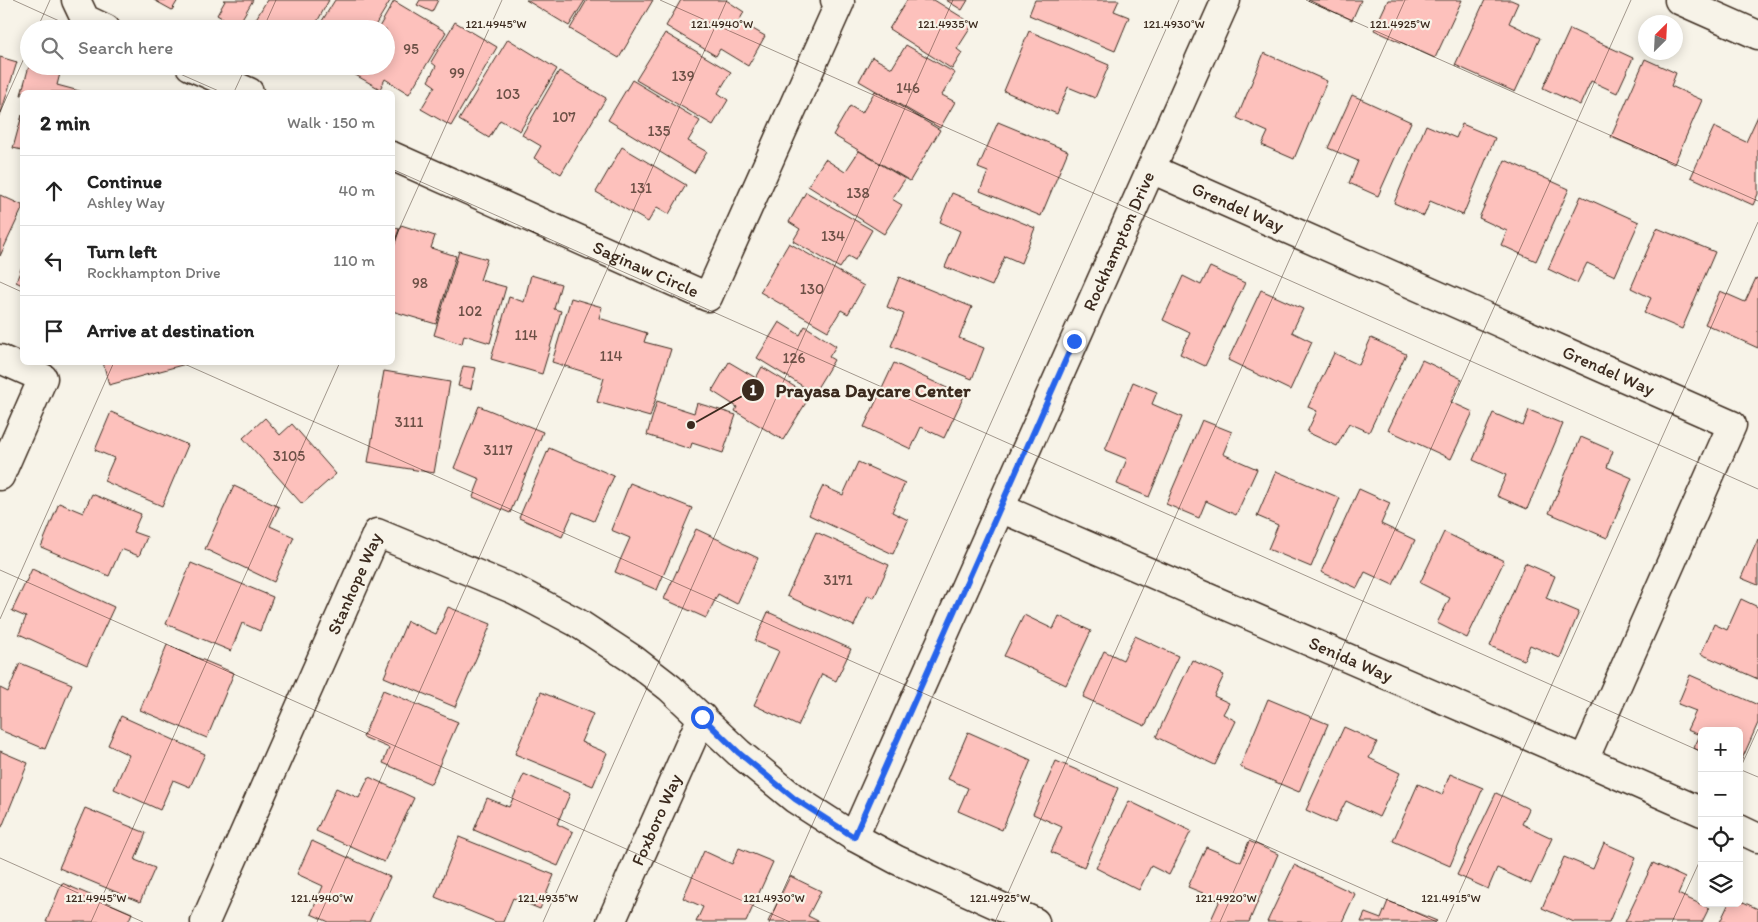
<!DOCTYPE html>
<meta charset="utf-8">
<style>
body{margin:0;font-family:Itim,sans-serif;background:#f6f6f6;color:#222}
.controls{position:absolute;right:15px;bottom:15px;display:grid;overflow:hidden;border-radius:8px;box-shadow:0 2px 12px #0003}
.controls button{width:45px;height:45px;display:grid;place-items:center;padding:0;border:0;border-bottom:1px solid #e0e0e0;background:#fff;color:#222;font:25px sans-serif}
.compass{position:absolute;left:1638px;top:15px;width:45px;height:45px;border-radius:50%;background:#fff;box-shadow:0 2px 12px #0003;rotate:24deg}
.stop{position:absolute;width:15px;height:15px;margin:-11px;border:4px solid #2563eb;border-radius:50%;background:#fff}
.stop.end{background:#2563eb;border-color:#fff;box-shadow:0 1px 5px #0008}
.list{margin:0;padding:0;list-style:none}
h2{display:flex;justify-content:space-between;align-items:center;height:65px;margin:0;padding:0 20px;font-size:21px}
h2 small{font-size:16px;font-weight:400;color:#767676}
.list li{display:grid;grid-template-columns:32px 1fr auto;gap:15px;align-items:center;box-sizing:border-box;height:70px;padding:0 20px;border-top:1px solid #e0e0e0}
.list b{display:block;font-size:19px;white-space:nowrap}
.list p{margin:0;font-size:16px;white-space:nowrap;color:#767676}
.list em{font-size:16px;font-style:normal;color:#767676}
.icon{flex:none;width:28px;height:28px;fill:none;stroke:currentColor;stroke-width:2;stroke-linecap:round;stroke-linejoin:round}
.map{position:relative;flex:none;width:1758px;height:922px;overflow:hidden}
.search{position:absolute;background:#fff;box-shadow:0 2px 12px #0003;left:20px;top:20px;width:375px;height:55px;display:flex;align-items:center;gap:12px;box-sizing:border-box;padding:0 18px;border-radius:28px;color:#767676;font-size:19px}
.panel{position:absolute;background:#fff;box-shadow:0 2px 12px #0003;left:20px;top:90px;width:375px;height:275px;border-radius:8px}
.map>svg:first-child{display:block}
</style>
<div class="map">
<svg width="1758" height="922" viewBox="0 0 1758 922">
<rect width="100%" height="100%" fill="#f7f3e8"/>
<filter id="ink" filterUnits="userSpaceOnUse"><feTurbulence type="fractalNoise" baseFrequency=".02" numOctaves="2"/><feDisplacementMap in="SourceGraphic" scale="10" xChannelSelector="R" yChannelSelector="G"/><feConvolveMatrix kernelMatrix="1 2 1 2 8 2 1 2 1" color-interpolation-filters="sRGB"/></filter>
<g filter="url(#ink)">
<g fill="#fdc1bc" stroke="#3b2a1e">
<path d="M154 0H178L172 10Z"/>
<path d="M223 0H253L237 27 217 15 225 1Z"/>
<path d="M267 0H329L313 29H250Z"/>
<path d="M335 0H388L390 1 373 29H317Z"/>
<path d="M420 0H438L432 12 417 5Z"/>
<path d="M526 0H585L569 26Z"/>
<path d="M587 0H653L619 58 570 29Z"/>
<path d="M681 0H726L744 12 739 21 765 36 748 66 720 49 716 56 666 26Z"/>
<path d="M907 0H934L973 24 957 49 962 53 952 69 889 29Z"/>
<path d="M946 0H968L962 10Z"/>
<path d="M1035 0H1119L1114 11 1129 17 1115 51 1029 15Z"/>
<path d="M1308 0H1361L1352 20Z"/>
<path d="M1388 0H1462L1435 58 1374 30Z"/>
<path d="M1485 0H1511L1518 3 1509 23 1540 38 1515 92 1455 65Z"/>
<path d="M394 1 446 32 409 94 385 79 380 89 352 73 356 66H386V29H378Z"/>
<path d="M455 22 497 47 451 126 421 109 435 86 428 81 436 66 431 62Z"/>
<path d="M1570 29 1633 58 1617 93 1591 81 1580 105 1543 88Z"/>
<path d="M1029 31 1109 65 1095 98 1068 87 1057 114 1004 91Z"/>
<path d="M665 33 731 72 718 93 728 100 713 125 636 80Z"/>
<path d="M508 39 557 69 520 131 500 120 489 138 459 120Z"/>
<path d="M906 45 955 73 942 95 955 102 940 128 859 81 872 57 892 68Z"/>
<path d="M1264 53 1327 81 1294 159 1262 145 1268 132 1237 118Z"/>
<path d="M0 57 17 62 0 116Z"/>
<path d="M1645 59 1676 73 1671 86 1702 100 1674 164 1611 137Z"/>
<path d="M29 66H62L57 85 83 92H22V95H21Z"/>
<path d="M559 71 606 98 561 174 534 158 541 146 522 135Z"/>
<path d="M632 80 700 121 688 141 707 152 694 173 608 120Z"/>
<path d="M875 91 940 130 910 181 833 135 850 106 862 113Z"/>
<path d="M1352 95 1411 122 1378 196 1349 183 1358 161 1328 148Z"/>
<path d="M22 115V150L13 148Z"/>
<path d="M1758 116V194L1753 205 1691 177 1714 127 1746 142Z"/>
<path d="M998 122 1068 151 1041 216 980 191 988 172 978 168Z"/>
<path d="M1462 124 1495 138 1463 215 1430 201 1424 216 1394 203 1426 125 1456 138Z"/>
<path d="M622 147 686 185 669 214 657 207 648 222 596 192Z"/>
<path d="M859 151 905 179 892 199 902 205 884 234 808 186 825 159 845 172Z"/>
<path d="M1505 160 1569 189 1536 261 1501 245 1507 231 1479 218Z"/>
<path d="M806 192 872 230 855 260 848 256 840 268 793 241 800 229 789 222Z"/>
<path d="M952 193 1035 228 1021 263 1005 256 992 286 945 267 960 231 940 222Z"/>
<path d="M0 195 22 205V209L0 256Z"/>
<path d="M1581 196 1639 222 1615 276 1587 263 1577 283 1548 269Z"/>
<path d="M401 225 435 236 431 248 456 256 436 324 392 311V253Z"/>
<path d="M392 227 399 229 392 249Z"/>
<path d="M1657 228 1715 252 1682 329 1644 313 1651 298 1631 288Z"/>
<path d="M789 243 864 286 848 314 841 310 828 331 760 292Z"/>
<path d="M459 251 487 259 480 280 506 287 490 343 464 335 462 344 434 335Z"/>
<path d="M22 266V285L16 282Z"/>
<path d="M1210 267 1245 283 1205 366 1180 354 1190 333 1163 320 1183 276 1201 285Z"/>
<path d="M531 275 561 284 554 309 561 311 542 374 491 359 509 297 524 302Z"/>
<path d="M899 277 972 307 959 338 984 348 972 379 891 346 904 314 887 307Z"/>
<path d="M1756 278 1758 279V348L1705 324 1720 291 1745 302Z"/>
<path d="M1261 290 1303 309 1292 332 1312 342 1290 390 1228 360Z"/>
<path d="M571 298 602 307 599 318 647 333 644 342 671 349 650 417 597 402 604 378 552 362Z"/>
<path d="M779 322 800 335 805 326 836 346 829 357 834 360 814 393 757 358Z"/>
<path d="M1371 338 1406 354 1369 432 1349 423 1337 446 1307 432 1317 411 1308 407 1334 353 1359 365Z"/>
<path d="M1422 360 1462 379 1451 402 1473 412 1451 459 1388 430Z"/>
<path d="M103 362H193L109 385Z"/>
<path d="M729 362 756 378 762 367 810 396 783 440 735 411 737 407 712 391Z"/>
<path d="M894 363 964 396 944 438 921 427 911 449 864 427Z"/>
<path d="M463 366 476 368 471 389 458 386Z"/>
<path d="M384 371 450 382 434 473 368 462Z"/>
<path d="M1133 382 1157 392 1152 404 1182 417 1149 497 1117 484 1127 459 1105 450Z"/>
<path d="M657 401 694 413 697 403 736 415 723 453 692 443 690 449 647 435Z"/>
<path d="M479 406 543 432 510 513 473 497 480 479 454 468Z"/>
<path d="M1529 410 1563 424 1527 509 1497 496 1506 475 1473 460 1493 413 1523 426Z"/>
<path d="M111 412 188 445 162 506 104 481 114 458 95 450Z"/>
<path d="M265 418 280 435 292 424 336 474 302 504 243 438Z"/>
<path d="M1202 420 1232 432 1223 454 1257 469 1236 515 1206 501 1199 518 1166 504Z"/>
<path d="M1581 437 1613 451 1607 467 1632 478 1607 538 1549 513Z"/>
<path d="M549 448 614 476 594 521 573 512 562 537 519 518Z"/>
<path d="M858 462 905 483 892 512 908 520 893 554 809 515 823 486 843 495Z"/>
<path d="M1276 471 1340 498 1311 567 1268 549 1278 525 1257 516Z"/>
<path d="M630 483 692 508 657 590 615 572 630 538 611 530Z"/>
<path d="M234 486 279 507 270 526 294 537 274 582 205 549Z"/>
<path d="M1359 489 1390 503 1381 524 1415 540 1393 585 1365 572 1357 588 1321 572Z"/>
<path d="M92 494 141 514 133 532 147 537 139 556 121 549 109 576 41 547 59 503 83 513Z"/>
<path d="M696 529 758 558 737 604 718 594 706 618 664 599Z"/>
<path d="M816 532 889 565 874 598 868 595 854 626 787 596Z"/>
<path d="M1444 532 1504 561 1467 638 1437 623 1450 598 1420 583Z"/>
<path d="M1758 539V585L1741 578Z"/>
<path d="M191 563 273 597 260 631 242 623 231 651 166 624Z"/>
<path d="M1525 563 1555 576 1546 598 1579 612 1560 658 1530 645 1524 660 1490 646Z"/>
<path d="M32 569 114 607 87 665 19 634 26 617 12 611Z"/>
<path d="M1741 599 1758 607V679L1701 654 1714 624 1727 630Z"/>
<path d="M448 607 491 624 455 707 384 677 407 621 436 634Z"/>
<path d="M768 612 851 649 836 681 822 674 798 726 754 705 779 651 755 641Z"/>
<path d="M1024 615 1053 629 1059 616 1091 631 1066 685 1004 656Z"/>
<path d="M1135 636 1178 656 1145 726 1083 697 1104 651 1123 660Z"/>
<path d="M167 645 234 673 207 738 140 710Z"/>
<path d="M1192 660 1224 675 1214 696 1229 703 1223 714 1236 721 1215 765 1156 737Z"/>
<path d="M20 663 72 684 45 749 0 730V688L8 692Z"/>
<path d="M1690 675 1758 705V723L1739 766V731H1702V752L1694 748 1700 735 1687 730 1696 711 1678 704Z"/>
<path d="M383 690 458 722 431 784 383 763 389 748 363 737Z"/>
<path d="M541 692 593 714 581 742 607 753 593 786 515 754Z"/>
<path d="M1268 699 1328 724 1299 792 1240 767Z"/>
<path d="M121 716 205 754 190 787 173 780 160 810 114 789 129 755 108 745Z"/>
<path d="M1344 727 1377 742 1369 758 1400 773 1379 817 1346 801 1335 823 1306 810Z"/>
<path d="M968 732 1031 760 1002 830 958 811 968 788 948 779Z"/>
<path d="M0 751 28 763 2 827H0Z"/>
<path d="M1056 761 1118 788 1084 867 1051 852 1062 827 1033 814Z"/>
<path d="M524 774 570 794 557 824 573 832 558 866 474 830 487 798 509 807Z"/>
<path d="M1450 774 1483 788 1450 866 1393 841 1418 784 1442 795Z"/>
<path d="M369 777 414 798 384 862 316 831 336 788 359 798Z"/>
<path d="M1496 793 1529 809 1522 824 1552 838 1531 884 1497 868 1488 889 1457 875Z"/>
<path d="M1129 801 1191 831 1169 875 1151 866 1139 890 1096 868Z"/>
<path d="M85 808 146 833 135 860 155 868 140 902 59 868Z"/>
<path d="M459 837 554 875 540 909 513 898 503 922H496L435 897Z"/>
<path d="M312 841 390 877 369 922H329L311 914 323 886 297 874Z"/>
<path d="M1249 841 1278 854 1249 922H1210L1220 900 1188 887 1206 847 1241 862Z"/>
<path d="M1604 843 1636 857 1609 922H1574L1542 908 1564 857 1593 869Z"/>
<path d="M739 848 773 862 746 922H696L703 907 683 898 704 851 732 864Z"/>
<path d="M1653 863 1685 878 1678 894 1709 908 1702 922H1625Z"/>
<path d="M1294 865 1355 894 1342 922H1267Z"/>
<path d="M790 876 821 891 808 916 820 922H768Z"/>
<path d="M62 883 132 913 128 922H46Z"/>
<path d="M1739 900 1758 909V922H1720L1729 903H1739Z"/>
<path d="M1388 901 1437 921 1436 922H1361L1365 913 1381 919Z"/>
</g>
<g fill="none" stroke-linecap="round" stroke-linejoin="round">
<defs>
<g id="minor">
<path d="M76 0 85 19 106 29"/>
<path d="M1679 0 1758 35"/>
<path d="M190 66 249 92"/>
<path id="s1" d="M392 156 708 297 840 2 835 0"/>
<path id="s2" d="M1151 169 1732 425 1584 760"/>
<path d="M0 359 43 378 0 476"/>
<path id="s3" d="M1000 508 1584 760 1702 812"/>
<path d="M1739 829 1758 838"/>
<path id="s4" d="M854 837 1226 0"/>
<path id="s5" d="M205 922 377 533 515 590 576 622 634 660 670 688 739 753 795 799 854 837 897 860 1035 922"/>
<path id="s6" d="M611 922 702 717"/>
</g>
</defs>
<use href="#minor" stroke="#3b2a1e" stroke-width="31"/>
<use href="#minor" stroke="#f7f3e8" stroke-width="28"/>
</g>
</g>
<g fill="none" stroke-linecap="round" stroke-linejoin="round" filter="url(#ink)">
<path stroke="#2563eb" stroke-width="6" d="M702 717 739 753 795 799 854 837 1074 341"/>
</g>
<path fill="none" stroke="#3b2a1e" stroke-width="1" stroke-opacity="0.45" d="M13 0 77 29M660 0 1758 489M1306 0 1758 201M37 29 50 0M263 29 276 0M162 66 221 92M234 92 246 66M0 112 29 47M392 169 1702 752M392 245 502 0M0 282 22 292M180 362 1437 922M0 570 790 922M0 619 114 362M1739 769 1758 777M1739 771 1758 729M0 858 143 922M91 922 340 362M317 922 727 0M543 922 953 0M769 922 1179 0M995 922 1405 0M1220 922 1631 0M1446 922 1758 222M1672 922 1702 856"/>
<g text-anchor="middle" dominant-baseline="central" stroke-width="4.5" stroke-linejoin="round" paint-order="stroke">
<g font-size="15" fill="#6c5046">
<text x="411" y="49">95</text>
<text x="457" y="73">99</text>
<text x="683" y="76">139</text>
<text x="908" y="88">146</text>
<text x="508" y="94">103</text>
<text x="564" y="117">107</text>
<text x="659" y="131">135</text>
<text x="641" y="188">131</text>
<text x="858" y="193">138</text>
<text x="833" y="236">134</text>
<text x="420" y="283">98</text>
<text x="812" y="289">130</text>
<text x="470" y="311">102</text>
<text x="526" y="335">114</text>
<text x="611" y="356">114</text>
<text x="794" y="358">126</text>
<text x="409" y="422">3111</text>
<text x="498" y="450">3117</text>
<text x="289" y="456">3105</text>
<text x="838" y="580">3171</text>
</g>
<g font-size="18" fill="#3b2a1e" stroke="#f7f3e8">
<text stroke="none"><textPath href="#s2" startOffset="95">Grendel Way</textPath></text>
<text stroke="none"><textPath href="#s4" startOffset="652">Rockhampton Drive</textPath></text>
<text stroke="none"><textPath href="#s1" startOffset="278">Saginaw Circle</textPath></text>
<text stroke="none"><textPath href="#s2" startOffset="500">Grendel Way</textPath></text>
<text stroke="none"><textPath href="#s5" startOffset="370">Stanhope Way</textPath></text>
<text stroke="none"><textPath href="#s3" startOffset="382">Senida Way</textPath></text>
<text stroke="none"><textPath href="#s6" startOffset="112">Foxboro Way</textPath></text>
</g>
</g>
<g font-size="12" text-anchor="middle" fill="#3b2a1e" stroke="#f7f3e8" stroke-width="4.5" stroke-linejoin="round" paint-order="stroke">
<text x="496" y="28">121.4945°W</text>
<text x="722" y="28">121.4940°W</text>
<text x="948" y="28">121.4935°W</text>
<text x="1400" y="28">121.4925°W</text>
<text x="1174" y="28">121.4930°W</text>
<text x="96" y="902">121.4945°W</text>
<text x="322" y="902">121.4940°W</text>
<text x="548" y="902">121.4935°W</text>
<text x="774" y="902">121.4930°W</text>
<text x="1000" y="902">121.4925°W</text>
<text x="1226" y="902">121.4920°W</text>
<text x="1451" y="902">121.4915°W</text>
</g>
<path fill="none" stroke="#3b2a1e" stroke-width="2" d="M691 425L753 390"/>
<g fill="#3b2a1e" stroke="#f7f3e8" stroke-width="2">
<circle cx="691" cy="425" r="5"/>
<circle cx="753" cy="390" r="12"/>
</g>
<g font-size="15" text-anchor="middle" font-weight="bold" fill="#fff">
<text x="753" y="395">1</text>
</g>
<g font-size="19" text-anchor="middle" font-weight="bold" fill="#3b2a1e" stroke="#f7f3e8" stroke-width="4.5" stroke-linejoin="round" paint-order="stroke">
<text x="873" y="397">Prayasa Daycare Center</text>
</g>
</svg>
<div class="controls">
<button>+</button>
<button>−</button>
<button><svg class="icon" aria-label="locate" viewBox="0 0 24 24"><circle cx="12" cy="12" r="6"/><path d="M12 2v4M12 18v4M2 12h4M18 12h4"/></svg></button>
<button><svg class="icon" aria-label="layers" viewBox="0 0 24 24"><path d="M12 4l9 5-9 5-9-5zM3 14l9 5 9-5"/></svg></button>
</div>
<svg class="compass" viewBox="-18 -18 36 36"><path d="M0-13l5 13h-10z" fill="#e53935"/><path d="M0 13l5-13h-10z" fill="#767676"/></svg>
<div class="stop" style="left:702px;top:717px"></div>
<div class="stop end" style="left:1074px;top:341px"></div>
<div class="search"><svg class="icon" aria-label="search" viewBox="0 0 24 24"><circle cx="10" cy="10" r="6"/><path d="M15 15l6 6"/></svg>Search here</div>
<section class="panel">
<h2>2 min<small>Walk · 150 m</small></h2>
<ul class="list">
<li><svg class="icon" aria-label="ahead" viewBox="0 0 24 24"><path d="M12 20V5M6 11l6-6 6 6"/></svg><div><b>Continue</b><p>Ashley Way</p></div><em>40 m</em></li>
<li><svg class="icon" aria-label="left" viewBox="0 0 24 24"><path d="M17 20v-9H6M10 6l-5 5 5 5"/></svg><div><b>Turn left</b><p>Rockhampton Drive</p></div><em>110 m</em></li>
<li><svg class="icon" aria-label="arrive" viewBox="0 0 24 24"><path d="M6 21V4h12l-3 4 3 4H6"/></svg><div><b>Arrive at destination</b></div></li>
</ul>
</section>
</div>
